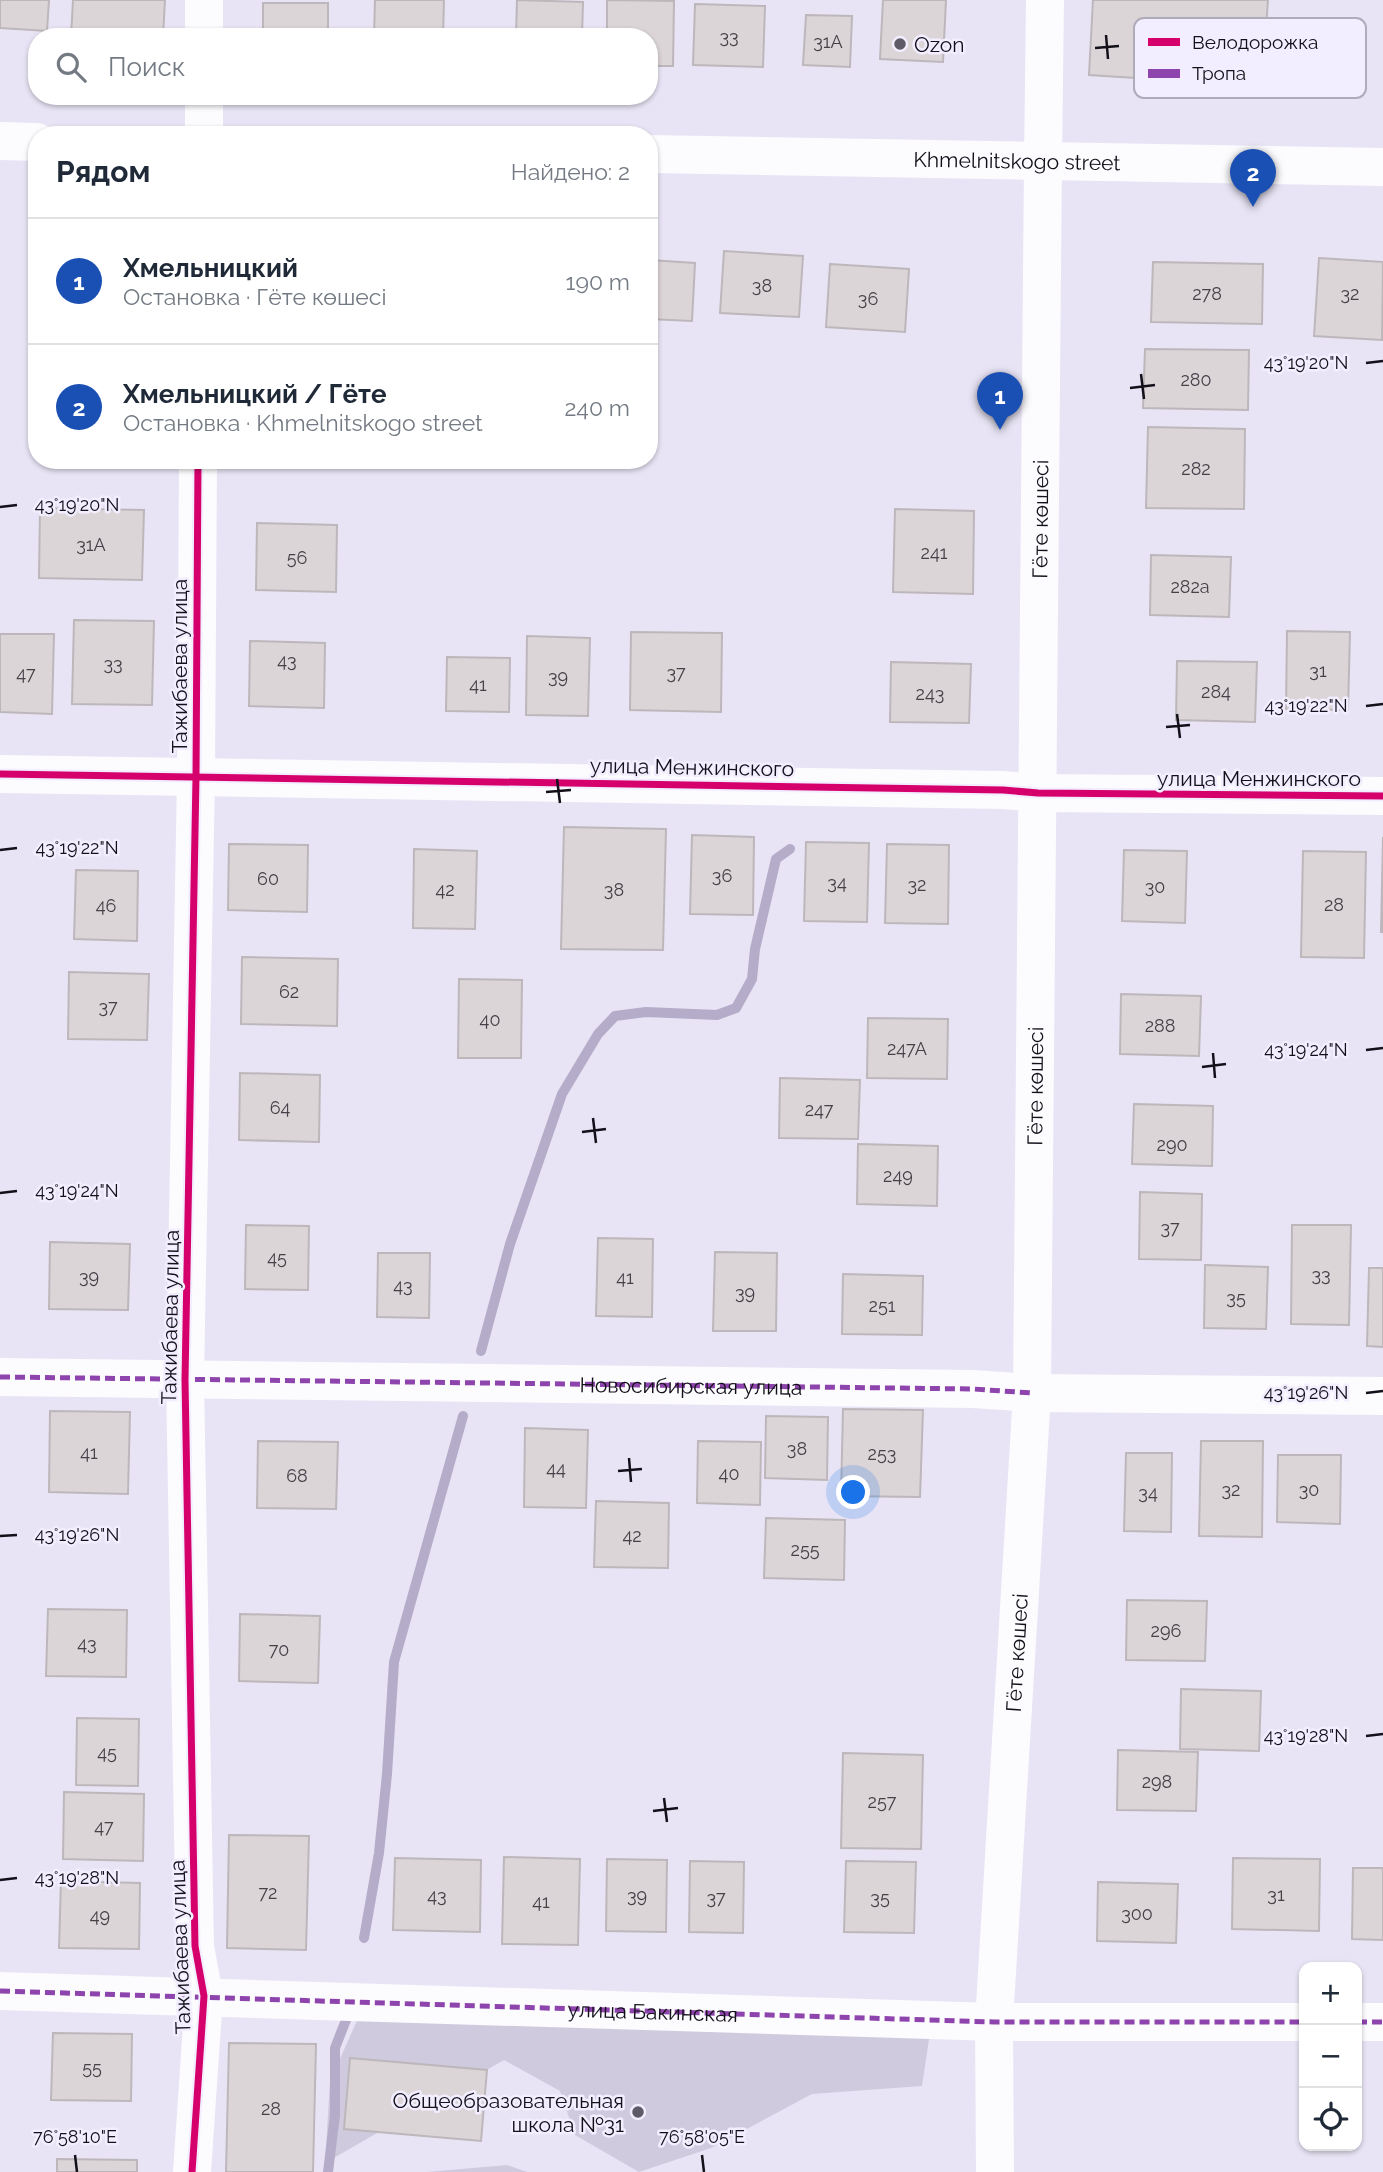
<!DOCTYPE html>
<html lang="ru">
<meta charset="utf-8">
<style>
body{margin:0;font-family:Raleway,sans-serif;background:#f2f2f3;color:#1f2937}
.controls{position:absolute;right:21px;bottom:21px;display:grid;overflow:hidden;border-radius:14px;box-shadow:0 2px 5px #0004}
.controls button{width:63px;height:63px;display:grid;place-items:center;padding:0;border:0;border-bottom:2px solid #e0e1e3;background:#fff;color:#1f2937;font:35px sans-serif}
.you{position:absolute;left:854px;top:1493px;width:24px;height:24px;margin:-18px;border:5px solid #fff;border-radius:50%;background:#1a73e8;box-shadow:0 0 0 10px #1a73e833}
.badge{display:grid;place-items:center;width:46px;height:46px;border-radius:50%;background:#d93025;color:#fff;font-size:23px;font-weight:700}
.pin{position:absolute;translate:-50% -58px;filter:drop-shadow(0 2px 4px #0008)}
.pin::after{content:'';position:absolute;top:37px;width:24px;height:21px;background:inherit;clip-path:polygon(0 0,100% 0,50% 100%)}
.list{margin:0;padding:0;list-style:none}
h2{display:flex;justify-content:space-between;align-items:center;height:91px;margin:0;padding:0 28px;font-size:30px}
h2 small{font-size:23px;font-weight:400;color:#747a83}
.list li{display:grid;grid-template-columns:46px 1fr auto;gap:21px;align-items:center;box-sizing:border-box;height:126px;padding:0 28px;border-top:2px solid #e0e1e3}
.list b{display:block;font-size:26px;white-space:nowrap}
.list p{margin:0;font-size:23px;white-space:nowrap;color:#747a83}
.list em{font-size:23px;font-style:normal;color:#747a83}
.icon{flex:none;width:38px;height:38px;fill:none;stroke:currentColor;stroke-width:2;stroke-linecap:round;stroke-linejoin:round}
.map{position:relative;flex:none;width:1383px;height:2172px;overflow:hidden}
.search{position:absolute;background:#fff;box-shadow:0 2px 5px #0004;left:28px;top:28px;width:630px;height:77px;display:flex;align-items:center;gap:18px;box-sizing:border-box;padding:0 24px;border-radius:28px;color:#747a83;font-size:26px}
.panel{position:absolute;background:#fff;box-shadow:0 2px 5px #0004;left:28px;top:126px;width:630px;height:343px;border-radius:28px}
.map>svg:first-child{display:block}
</style>
<div class="map">
<svg width="1383" height="2172" viewBox="0 0 1383 2172">
<rect width="100%" height="100%" fill="#e8e4f5"/>
<g fill="#cfcade">
<path d="M934 2006 922 2086 812 2094 711 2148 639 2172 575 2135 560 2091 504 2060 325 2163 330 2081 360 2014Z"/>
<path d="M507 2165 527 2172H426H427Z"/>
</g>
<g fill="none" stroke-linecap="round" stroke-linejoin="round">
<g stroke="#b4acc8" stroke-width="10">
<path d="M481 1351 510 1244 562 1094 598 1034 615 1016 646 1012 717 1015 736 1008 752 979 755 949 776 859 790 849"/>
<path d="M364 1938 379 1853 387 1774 394 1662 463 1416"/>
<path d="M328 2172 335 2115V2048L346 2020"/>
</g>
</g>
<g fill="#dcd5d7" stroke="#bdb7bb" stroke-width="2">
<path d="M0 0H49L47 31 0 28Z"/>
<path d="M73 0H165L163 37H71Z"/>
<path d="M375 0H444L443 37H374Z"/>
<path d="M517 0 583 2 582 37H516Z"/>
<path d="M607 0 674 1 673 66H649V37H607Z"/>
<path d="M883 0H946L943 62 880 59Z"/>
<path d="M1093 0H1268L1262 86 1089 75Z"/>
<rect x="263" y="3" width="65" height="34"/>
<path d="M695 4 765 6 763 67 693 65Z"/>
<path d="M806 15 852 16 850 67 803 65Z"/>
<path d="M724 251 803 256 799 317 720 313Z"/>
<path d="M1319 258 1383 262 1382 340 1314 336Z"/>
<path d="M649 260 695 263 692 321 649 319Z"/>
<path d="M1153 262 1263 264 1262 324 1151 322Z"/>
<path d="M830 264 909 269 905 332 826 327Z"/>
<path d="M1145 349 1249 350 1248 410 1143 408Z"/>
<path d="M1148 427 1245 429 1244 509 1146 508Z"/>
<path d="M50 460H130V464L50 463Z"/>
<path d="M269 460H336V468L269 466Z"/>
<path d="M40 508 144 510 142 580 39 578Z"/>
<path d="M895 509 974 511 973 594 893 592Z"/>
<path d="M257 523 337 525 336 592 256 590Z"/>
<path d="M1151 555 1231 557 1229 617 1150 615Z"/>
<path d="M74 620 154 621 152 705 72 704Z"/>
<path d="M1287 631 1350 632 1348 710 1286 709Z"/>
<path d="M631 632 722 633 721 712 630 710Z"/>
<path d="M0 634H54L52 714 0 712Z"/>
<path d="M527 636 590 638 588 716 526 715Z"/>
<path d="M250 641 325 643 324 708 249 706Z"/>
<path d="M447 657 510 658 509 712 446 711Z"/>
<path d="M1177 661 1257 662 1255 722 1176 720Z"/>
<path d="M891 662 971 664 969 723 890 722Z"/>
<path d="M564 827 666 829 663 950 561 949Z"/>
<path d="M692 835 754 837 753 915 690 914Z"/>
<path d="M1383 837V932H1381Z"/>
<path d="M806 842 869 843 867 922 804 921Z"/>
<path d="M229 844 308 845 307 912 228 910Z"/>
<path d="M887 844 949 845 948 924 885 923Z"/>
<path d="M414 849 477 851 475 929 413 928Z"/>
<path d="M1124 850 1187 851 1185 923 1122 921Z"/>
<path d="M1303 851 1366 852 1364 958 1301 957Z"/>
<path d="M76 870 138 871 137 941 74 939Z"/>
<path d="M242 957 338 959 337 1026 241 1024Z"/>
<path d="M69 972 149 974 147 1040 68 1039Z"/>
<path d="M459 979 522 980 521 1058H458Z"/>
<path d="M1121 994 1201 996 1199 1056 1120 1054Z"/>
<path d="M868 1018 948 1019 947 1079 867 1078Z"/>
<path d="M240 1073 320 1075 319 1142 239 1140Z"/>
<path d="M780 1078 860 1080 858 1139 779 1138Z"/>
<path d="M1134 1104 1213 1106 1212 1166 1132 1164Z"/>
<path d="M858 1144 938 1146 937 1206 857 1204Z"/>
<path d="M1140 1192 1202 1194 1201 1260 1139 1259Z"/>
<path d="M246 1225 309 1226 308 1290 245 1289Z"/>
<path d="M1292 1225H1351L1349 1325 1291 1324Z"/>
<path d="M598 1238 653 1239 652 1317 596 1316Z"/>
<path d="M50 1242 130 1244 128 1310 49 1309Z"/>
<path d="M715 1252 777 1253 776 1331H713Z"/>
<path d="M378 1253H430L429 1318 377 1317Z"/>
<path d="M1205 1265 1268 1267 1266 1329 1204 1328Z"/>
<path d="M1369 1268H1383V1347L1367 1346Z"/>
<path d="M843 1274 923 1276 922 1335 842 1334Z"/>
<path d="M843 1409 923 1410 920 1497 841 1496Z"/>
<path d="M50 1411 130 1412 128 1494 49 1492Z"/>
<path d="M766 1416 828 1417 827 1480 765 1478Z"/>
<path d="M525 1428 588 1430 586 1508 524 1507Z"/>
<path d="M258 1441 338 1442 336 1509 257 1508Z"/>
<path d="M698 1441 761 1442 760 1505 697 1503Z"/>
<path d="M1201 1441H1263L1262 1537 1199 1536Z"/>
<path d="M1126 1453H1172L1171 1532 1124 1531Z"/>
<path d="M1278 1455H1341L1340 1524 1277 1522Z"/>
<path d="M596 1501 669 1503 668 1568 594 1567Z"/>
<path d="M766 1518 845 1520 844 1580 764 1578Z"/>
<path d="M1127 1600 1207 1601 1205 1661 1126 1660Z"/>
<path d="M48 1609 127 1610 126 1677 46 1676Z"/>
<path d="M240 1614 320 1616 318 1683 239 1681Z"/>
<path d="M1181 1689 1261 1691 1259 1751 1180 1749Z"/>
<path d="M77 1718 139 1719 138 1786 76 1785Z"/>
<path d="M1118 1750 1198 1752 1196 1811 1117 1810Z"/>
<path d="M843 1753 923 1755 921 1849 841 1848Z"/>
<path d="M64 1792 144 1794 143 1861 63 1859Z"/>
<path d="M229 1835 309 1836 306 1950 227 1948Z"/>
<path d="M504 1857 580 1859 578 1945 502 1944Z"/>
<path d="M395 1858 481 1860 480 1932 393 1930Z"/>
<path d="M1233 1858 1320 1859 1319 1931 1232 1929Z"/>
<path d="M607 1859 667 1860 666 1932 606 1931Z"/>
<path d="M690 1861 744 1862 743 1933 689 1932Z"/>
<path d="M846 1861 916 1862 914 1933 844 1932Z"/>
<path d="M1353 1868H1383V1940L1352 1939Z"/>
<path d="M61 1881 140 1883 139 1949 59 1948Z"/>
<path d="M1098 1882 1178 1884 1176 1943 1097 1941Z"/>
<path d="M53 2033 132 2034 131 2101 51 2100Z"/>
<path d="M229 2043 316 2044 313 2172H226Z"/>
<path d="M350 2058 487 2070 481 2141 344 2129Z"/>
<path d="M57 2159 137 2160V2172H57Z"/>
</g>
<g fill="none" stroke-linecap="round" stroke-linejoin="round">
<g stroke="#fcfbfe" stroke-width="38">
<path d="M204 37V0"/>
<path d="M204 135V96"/>
<path d="M1043 162 1045 0"/>
<path d="M0 774 1003 790 1038 793 1383 796"/>
<path d="M0 1377 973 1389 1032 1393 1383 1396"/>
<path id="s1" d="M0 1991 994 2022H1304"/>
<path d="M1357 2022H1383"/>
<path d="M192 2172 204 1996 195 1946 185 1380 196 777 198 460"/>
</g>
<g stroke="#fcfbfe" stroke-width="38">
<path d="M0 141 37 142"/>
<path id="s2" d="M649 154 1383 167"/>
<path id="s3" d="M995 2172 994 2022 1032 1393 1043 162"/>
</g>
<g stroke="#8e44ad" stroke-width="5" stroke-dasharray="10 5" stroke-linecap="butt">
<path id="s4" d="M0 1377 973 1389 1032 1393"/>
<path d="M0 1991 994 2022H1304"/>
<path d="M1357 2022H1383"/>
</g>
<defs>
<g id="cycleway">
<path d="M0 774 1003 790 1038 793 1383 796"/>
<path d="M192 2172 204 1996 195 1946 185 1380 196 777 198 460"/>
</g>
</defs>
<use href="#cycleway" stroke="#f2edff" stroke-width="11"/>
<use href="#cycleway" stroke="#d6006c" stroke-width="7"/>
</g>
<path fill="none" stroke="#13101a" stroke-width="2.5" d="M1106 35 1108 59M1095 48 1119 46M1366 363 1383 361M1141 374 1144 399M1130 388 1155 385M0 507 17 505M1366 706 1383 704M1177 714 1180 738M1166 727 1190 725M557 779 560 803M546 792 571 790M0 850 17 848M1366 1050 1383 1048M1213 1053 1215 1078M1202 1067 1226 1064M593 1118 596 1143M582 1132 606 1129M0 1193 17 1191M1366 1393 1383 1391M629 1458 631 1482M618 1471 642 1469M0 1536 17 1535M1366 1736 1383 1734M664 1798 667 1822M653 1811 678 1808M0 1880 17 1878M75 2155 77 2172M702 2155 704 2172"/>
<g fill="#5e5a67" stroke="#f2edff" stroke-width="2.5">
<circle cx="900" cy="44" r="7"/>
<circle cx="638" cy="2112" r="7"/>
</g>
<g text-anchor="middle" dominant-baseline="central" stroke-width="5" stroke-linejoin="round" paint-order="stroke">
<g font-size="18" fill="#454149">
<text x="729" y="36">33</text>
<text x="828" y="41">31А</text>
<text x="762" y="285">38</text>
<text x="1207" y="293">278</text>
<text x="1350" y="293">32</text>
<text x="868" y="298">36</text>
<text x="1196" y="379">280</text>
<text x="1196" y="468">282</text>
<text x="91" y="544">31А</text>
<text x="934" y="552">241</text>
<text x="297" y="557">56</text>
<text x="1190" y="586">282а</text>
<text x="287" y="660">43</text>
<text x="113" y="663">33</text>
<text x="1318" y="670">31</text>
<text x="676" y="672">37</text>
<text x="26" y="673">47</text>
<text x="558" y="676">39</text>
<text x="478" y="684">41</text>
<text x="1216" y="691">284</text>
<text x="930" y="693">243</text>
<text x="722" y="875">36</text>
<text x="268" y="878">60</text>
<text x="837" y="882">34</text>
<text x="917" y="884">32</text>
<text x="1155" y="886">30</text>
<text x="445" y="889">42</text>
<text x="614" y="889">38</text>
<text x="1334" y="904">28</text>
<text x="106" y="905">46</text>
<text x="289" y="991">62</text>
<text x="108" y="1006">37</text>
<text x="490" y="1019">40</text>
<text x="1160" y="1025">288</text>
<text x="907" y="1048">247А</text>
<text x="280" y="1107">64</text>
<text x="819" y="1109">247</text>
<text x="1172" y="1144">290</text>
<text x="898" y="1175">249</text>
<text x="1170" y="1227">37</text>
<text x="277" y="1257">45</text>
<text x="1321" y="1274">33</text>
<text x="89" y="1276">39</text>
<text x="625" y="1277">41</text>
<text x="403" y="1285">43</text>
<text x="745" y="1292">39</text>
<text x="1236" y="1297">35</text>
<text x="882" y="1305">251</text>
<text x="797" y="1448">38</text>
<text x="89" y="1452">41</text>
<text x="882" y="1453">253</text>
<text x="556" y="1468">44</text>
<text x="729" y="1473">40</text>
<text x="297" y="1475">68</text>
<text x="1231" y="1489">32</text>
<text x="1309" y="1489">30</text>
<text x="1148" y="1492">34</text>
<text x="632" y="1535">42</text>
<text x="805" y="1549">255</text>
<text x="1166" y="1630">296</text>
<text x="87" y="1643">43</text>
<text x="279" y="1649">70</text>
<text x="107" y="1752">45</text>
<text x="1157" y="1781">298</text>
<text x="882" y="1801">257</text>
<text x="104" y="1826">47</text>
<text x="268" y="1892">72</text>
<text x="1276" y="1894">31</text>
<text x="437" y="1895">43</text>
<text x="637" y="1895">39</text>
<text x="716" y="1897">37</text>
<text x="880" y="1897">35</text>
<text x="541" y="1901">41</text>
<text x="1137" y="1913">300</text>
<text x="100" y="1915">49</text>
<text x="92" y="2067">55</text>
<text x="271" y="2108">28</text>
</g>
<g font-size="21" fill="#13101a" stroke="#f2edff" text-anchor="start">
<text x="914" y="44">Ozon</text>
<text x="624" y="2100" text-anchor="end">Общеобразовательная<tspan x="624" dy="24">школа №31</tspan></text>
</g>
<g font-size="21" fill="#13101a" stroke="#f2edff">
<text stroke="none"><textPath href="#s2" startOffset="368">Khmelnitskogo street</textPath></text>
<text stroke="none"><textPath href="#s3" startOffset="1654">Гёте көшесі</textPath></text>
<text transform="translate(179 666) rotate(-90)">Тажибаева улица</text>
<text transform="translate(692 767) rotate(1)">улица Менжинского</text>
<text x="1259" y="778">улица Менжинского</text>
<text stroke="none"><textPath href="#s3" startOffset="1087">Гёте көшесі</textPath></text>
<text transform="translate(170 1317) rotate(-89)">Тажибаева улица</text>
<text stroke="none"><textPath href="#s4" startOffset="691">Новосибирская улица</textPath></text>
<text stroke="none"><textPath href="#s3" startOffset="520">Гёте көшесі</textPath></text>
<text transform="translate(180 1947) rotate(-92)">Тажибаева улица</text>
<text stroke="none"><textPath href="#s1" startOffset="653">улица Бакинская</textPath></text>
</g>
</g>
<rect x="1134" y="18" width="232" height="80" rx="10" fill="#f2edff" stroke="#afabba" stroke-width="2"/>
<rect x="1148" y="38" width="32" height="8" fill="#d6006c"/>
<rect x="1148" y="69" width="32" height="9" fill="#8e44ad"/>
<g font-size="19" fill="#13101a">
<text x="1192" y="49">Велодорожка</text>
<text x="1192" y="80">Тропа</text>
</g>
<g font-size="18" text-anchor="middle" fill="#13101a" stroke="#f2edff" stroke-width="5" stroke-linejoin="round" paint-order="stroke">
<text x="1306" y="369">43°19'20"N</text>
<text x="77" y="511">43°19'20"N</text>
<text x="1306" y="712">43°19'22"N</text>
<text x="77" y="854">43°19'22"N</text>
<text x="1306" y="1056">43°19'24"N</text>
<text x="77" y="1197">43°19'24"N</text>
<text x="1306" y="1399">43°19'26"N</text>
<text x="77" y="1541">43°19'26"N</text>
<text x="1306" y="1742">43°19'28"N</text>
<text x="77" y="1884">43°19'28"N</text>
<text x="75" y="2143">76°58'10"E</text>
<text x="702" y="2143">76°58'05"E</text>
</g>
</svg>
<div class="controls">
<button>+</button>
<button>−</button>
<button><svg class="icon" aria-label="locate" viewBox="0 0 24 24"><circle cx="12" cy="12" r="6"/><path d="M12 2v4M12 18v4M2 12h4M18 12h4"/></svg></button>
</div>
<div class="you"></div>
<div class="pin badge" style="left:1000px;top:430px;background:#1a4fb4">1</div>
<div class="pin badge" style="left:1253px;top:207px;background:#1a4fb4">2</div>
<div class="search"><svg class="icon" aria-label="search" viewBox="0 0 24 24"><circle cx="10" cy="10" r="6"/><path d="M15 15l6 6"/></svg>Поиск</div>
<section class="panel">
<h2>Рядом<small>Найдено: 2</small></h2>
<ul class="list">
<li><span class="badge" style="background:#1a4fb4">1</span><div><b>Хмельницкий</b><p>Остановка · Гёте көшесі</p></div><em>190 m</em></li>
<li><span class="badge" style="background:#1a4fb4">2</span><div><b>Хмельницкий / Гёте</b><p>Остановка · Khmelnitskogo street</p></div><em>240 m</em></li>
</ul>
</section>
</div>
